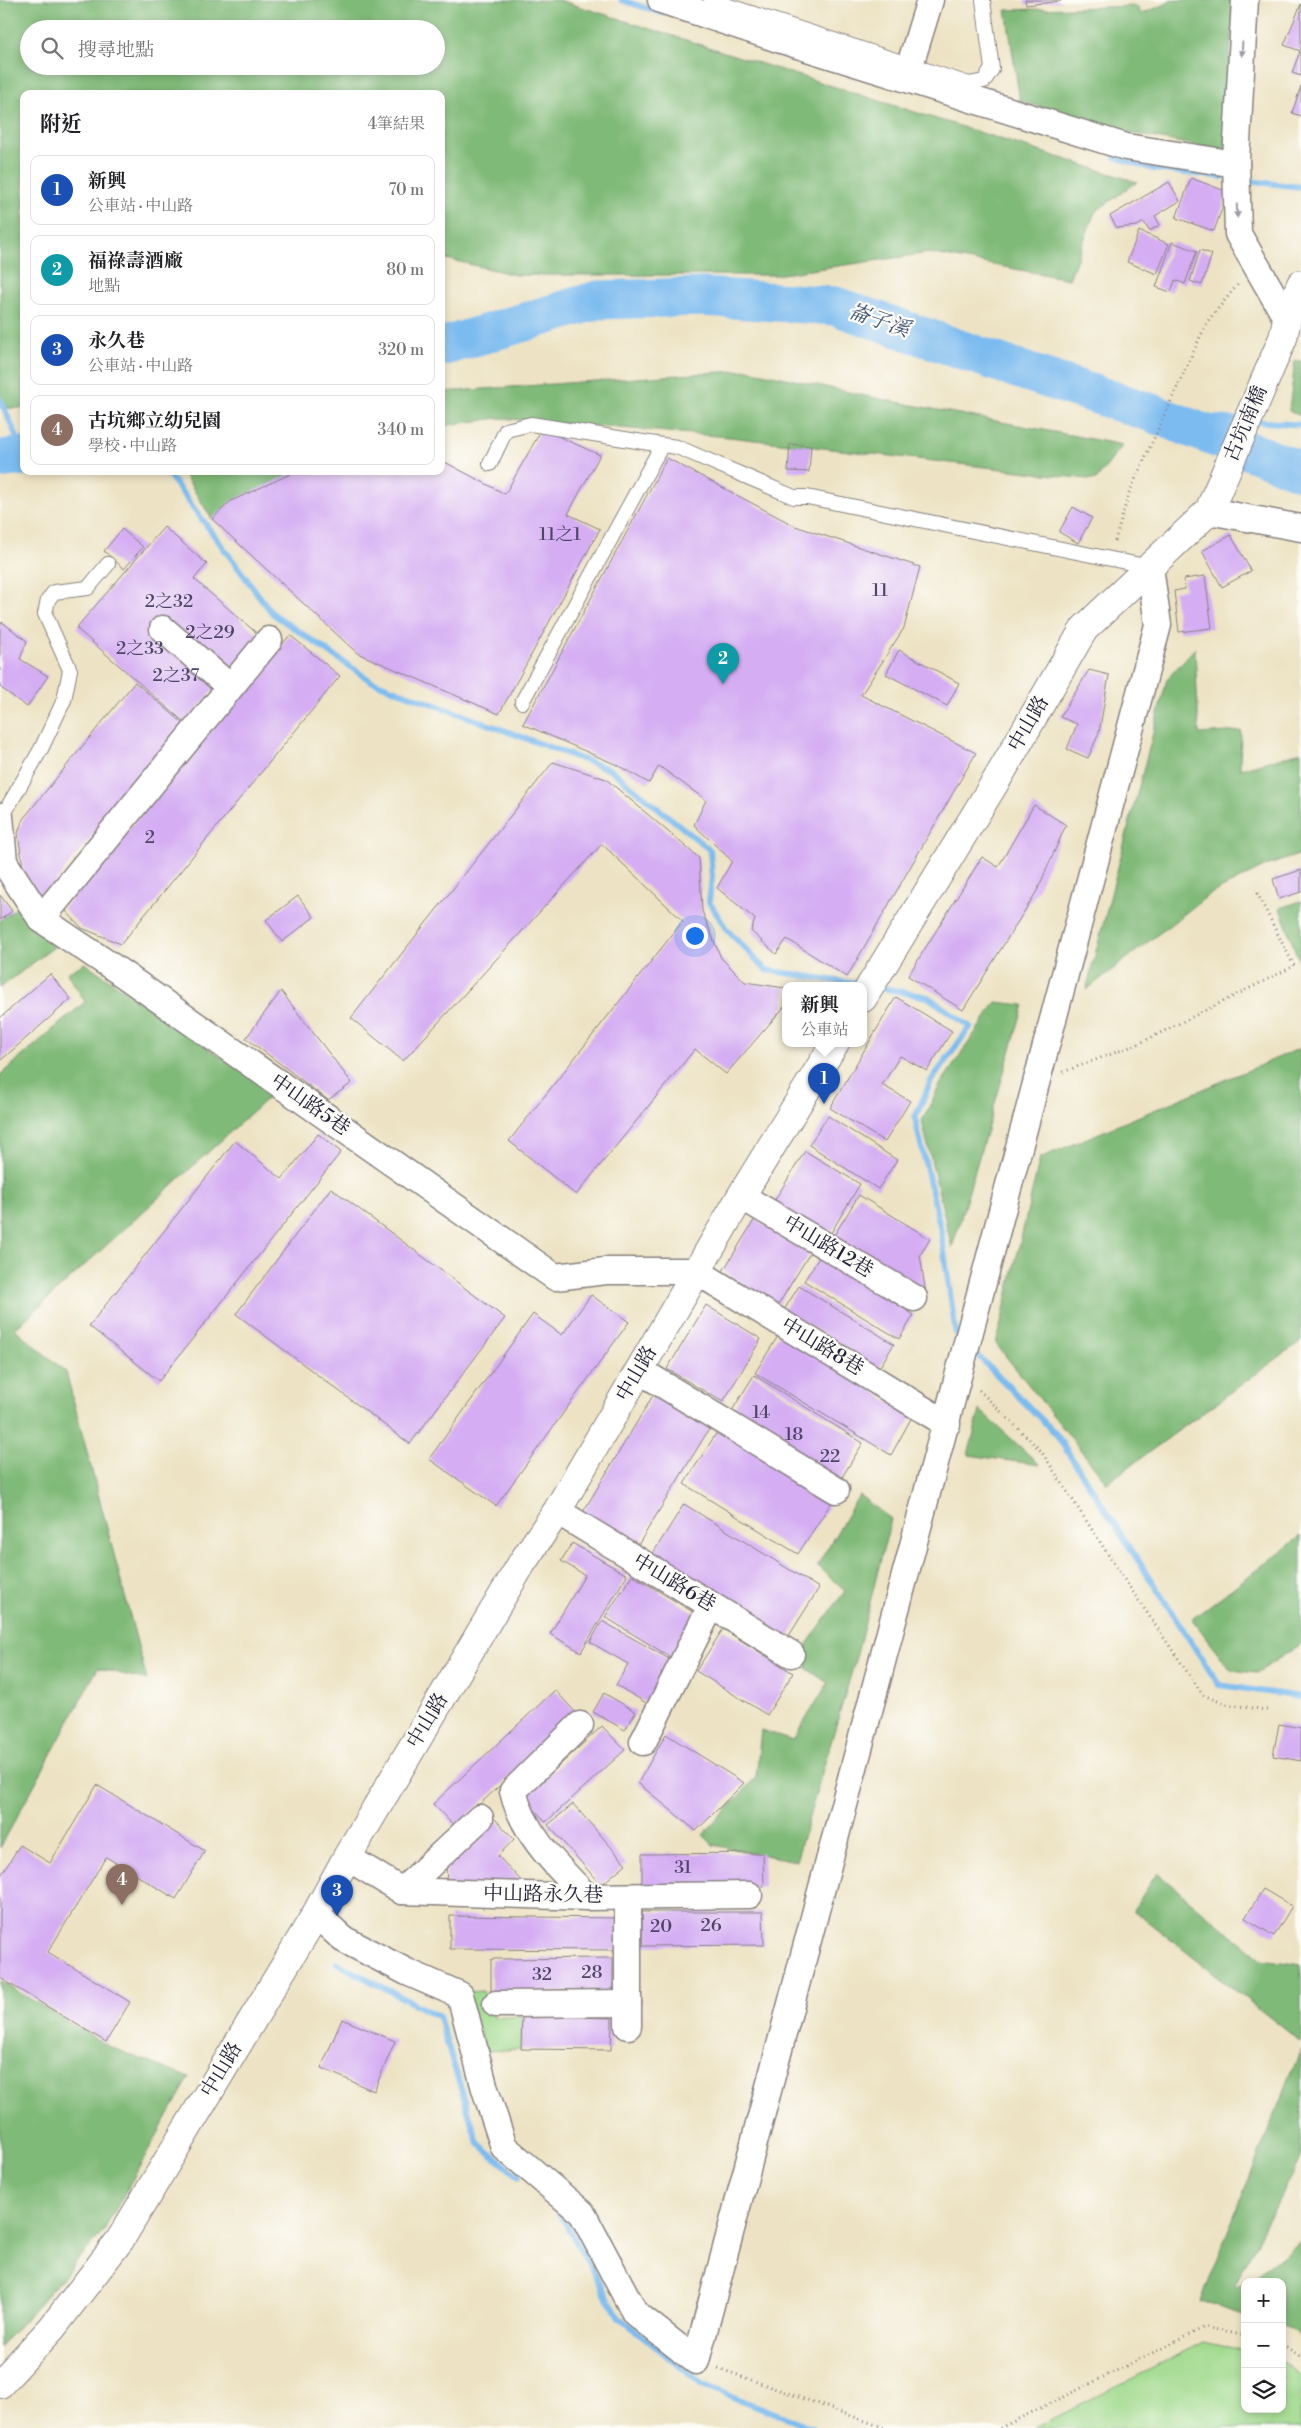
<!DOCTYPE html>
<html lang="zh-TW">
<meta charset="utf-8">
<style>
body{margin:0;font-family:"Libre Bodoni","Noto Serif TC",serif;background:#f2f2f2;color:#202124}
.controls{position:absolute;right:15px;bottom:15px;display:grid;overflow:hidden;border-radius:10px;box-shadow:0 2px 8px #0003}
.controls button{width:45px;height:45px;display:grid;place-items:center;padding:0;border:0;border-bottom:1px solid #e0e0e0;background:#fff;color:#202124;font:25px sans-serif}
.you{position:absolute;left:694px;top:935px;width:18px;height:18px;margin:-12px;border:4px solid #fff;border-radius:50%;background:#1a73e8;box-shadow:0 0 0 8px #1a73e833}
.badge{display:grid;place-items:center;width:32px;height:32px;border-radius:50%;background:#d1495b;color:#fff;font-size:16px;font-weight:700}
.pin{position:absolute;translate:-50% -41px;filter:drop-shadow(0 1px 2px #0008)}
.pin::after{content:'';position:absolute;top:26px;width:18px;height:15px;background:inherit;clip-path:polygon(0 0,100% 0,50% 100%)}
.popup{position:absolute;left:782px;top:982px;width:85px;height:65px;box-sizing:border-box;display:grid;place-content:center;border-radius:10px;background:#fff;filter:drop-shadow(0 1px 4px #0005);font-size:16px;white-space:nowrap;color:#757577}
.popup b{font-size:19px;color:#202124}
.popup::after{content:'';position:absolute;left:50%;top:100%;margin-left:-10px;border:10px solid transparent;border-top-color:#fff}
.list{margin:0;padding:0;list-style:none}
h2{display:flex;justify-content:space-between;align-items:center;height:65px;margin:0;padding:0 20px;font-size:21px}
h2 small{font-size:16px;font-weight:400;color:#757577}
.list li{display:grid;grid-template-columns:32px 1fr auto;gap:15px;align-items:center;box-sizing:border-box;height:70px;margin:0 10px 10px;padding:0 10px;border:1px solid #e0e0e0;border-radius:10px}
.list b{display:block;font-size:19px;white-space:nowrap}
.list p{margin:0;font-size:16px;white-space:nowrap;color:#757577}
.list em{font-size:16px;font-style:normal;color:#757577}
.icon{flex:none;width:28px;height:28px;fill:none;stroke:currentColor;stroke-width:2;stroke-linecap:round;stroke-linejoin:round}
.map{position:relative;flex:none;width:1301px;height:2428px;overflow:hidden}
.search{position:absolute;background:#fff;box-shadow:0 2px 8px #0003;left:20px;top:20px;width:425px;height:55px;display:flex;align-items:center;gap:12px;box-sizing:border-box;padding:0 18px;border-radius:28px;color:#757577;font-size:19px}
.panel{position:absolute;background:#fff;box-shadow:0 2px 8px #0003;left:20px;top:90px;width:425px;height:385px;border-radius:10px}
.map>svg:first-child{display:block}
</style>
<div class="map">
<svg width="1301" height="2428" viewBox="0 0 1301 2428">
<rect width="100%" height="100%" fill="#fdfcf7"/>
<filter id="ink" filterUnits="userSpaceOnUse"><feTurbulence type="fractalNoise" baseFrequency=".02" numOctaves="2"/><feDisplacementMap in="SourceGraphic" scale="10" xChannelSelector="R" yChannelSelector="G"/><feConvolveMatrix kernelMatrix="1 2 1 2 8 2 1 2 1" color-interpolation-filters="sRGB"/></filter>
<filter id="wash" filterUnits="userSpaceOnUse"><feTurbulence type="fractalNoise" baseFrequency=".0096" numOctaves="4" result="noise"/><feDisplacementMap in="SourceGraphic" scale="20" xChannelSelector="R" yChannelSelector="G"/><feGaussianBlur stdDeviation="1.12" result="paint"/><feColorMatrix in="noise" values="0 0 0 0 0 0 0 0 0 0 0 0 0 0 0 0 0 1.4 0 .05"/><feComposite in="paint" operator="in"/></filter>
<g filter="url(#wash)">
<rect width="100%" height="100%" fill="#ede3c4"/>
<g fill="#a0da8d" stroke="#617e64">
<path d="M483 1991 494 2018 522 2016 521 2049 486 2051 467 1992Z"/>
<path d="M1204 2342 1245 2351V2409H1282V2361L1301 2376V2428H1035Z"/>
</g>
<g fill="#80ba78" stroke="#516e5a" fill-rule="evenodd">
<path d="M0 0H559L1137 182 1095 212 1069 279 929 253 775 275H516L447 259 441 261V94H24V408H0ZM29 29H436V66H29Z"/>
<path d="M1171 0H1233L1225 151 1130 133 1020 101 1006 10 1137 6 1141 14 1166 4Z"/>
<path d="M1295 361H1301V416L1289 411Z"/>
<path d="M749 370 880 399 1123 445 1096 480 729 437 498 418 441 426V392Z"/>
<path d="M182 471H297L212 519Z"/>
<path d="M1195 648 1199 734 1241 731 1240 769 1301 752V854L1266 866 1210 894 1086 990 1167 679Z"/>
<path d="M1301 901V967L1280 908Z"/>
<path d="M22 904 54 947 0 988V920Z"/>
<path d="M85 963 273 1093 15 1329 66 1372 147 1680 98 1668 0 1848V1075L85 1002 67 973Z"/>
<path d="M996 1002 1024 1005 952 1248 922 1121 940 1085Z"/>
<path d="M1301 1048V1341L1107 1483 996 1344 1040 1158Z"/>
<path d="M980 1410 1040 1465 968 1455Z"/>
<path d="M859 1495 891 1519 857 1654 796 1861 713 1845 703 1835 756 1777 761 1730 793 1740 828 1683 806 1668 807 1644 845 1591 817 1566Z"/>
<path d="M1301 1536V1644L1257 1673 1231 1670 1192 1619Z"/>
<path d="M1157 1873 1261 1959 1301 1965V2042L1133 1910Z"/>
<path d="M0 1981 110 2047 189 2078 103 2232 0 2347Z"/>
<path d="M1301 2049V2156L1234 2286 1245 2283V2315L1200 2301Z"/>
<path d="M1301 2241V2336L1291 2329 1282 2326V2282H1249Z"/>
</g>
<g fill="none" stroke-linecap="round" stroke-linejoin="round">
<g stroke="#7bbbef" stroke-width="6">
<path d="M621 0 662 13"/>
<path d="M1115 157 1153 169 1223 177"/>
<path d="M1249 181 1301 187"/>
<path d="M0 399 24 453"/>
<path d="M1152 413 1240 420"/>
<path d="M1255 421 1301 425"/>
<path d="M166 471 272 613 371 681 611 770 710 850 712 877 709 902 727 930 766 970 864 985"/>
<path d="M878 987 928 997 970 1027 931 1081 915 1118 941 1231 956 1334 961 1339"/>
<path d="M972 1350 1056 1434 1219 1685 1301 1697"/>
<path d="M337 1963 439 2017 478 2143 519 2177"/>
<path d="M553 2205 558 2210 619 2317 703 2385 813 2428"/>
</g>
<g stroke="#7bbbef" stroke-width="39">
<path d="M441 347 598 300 702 297 835 306 1020 370 1152 413 1301 471"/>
<path d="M0 459 24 456"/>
</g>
</g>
<g id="blocks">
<g fill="#d4adf3">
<path d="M1025 0H1061V1L1026 5Z"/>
<path d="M1301 4V76L1292 73 1300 51 1284 45Z"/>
<path d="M1301 86V116L1292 113Z"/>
<path d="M1191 178 1228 192 1214 231 1176 218Z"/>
<path d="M1169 182 1180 201 1155 216 1160 225 1149 231 1144 222 1137 226 1117 228 1110 216Z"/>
<path d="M1139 231 1169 244 1157 274 1127 262Z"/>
<path d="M1172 242 1197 251 1185 284 1175 280 1171 292 1156 287Z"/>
<path d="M1200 250 1212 254 1202 285 1190 281Z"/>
<path d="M542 429 600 455 568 514 600 529 499 714 357 653 212 519 231 501 297 471H441V460L505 494Z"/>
<path d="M790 444 811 446 809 472 788 471Z"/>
<path d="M667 458 795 526 920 567 904 628 861 695 976 753 847 977 787 939 776 954 751 931 755 919 717 888 732 861 694 825 706 800 659 766 649 783 617 765 523 724Z"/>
<path d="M1073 507 1092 518 1078 543 1059 532Z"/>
<path d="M164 527 207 564 194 579 260 636 185 723 76 628Z"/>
<path d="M122 529 143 547 124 569 104 551Z"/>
<path d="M1231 535 1251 571 1222 587 1202 551Z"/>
<path d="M1205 576 1212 628 1179 632 1174 591 1185 589 1184 579Z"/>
<path d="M2 622 27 641 20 659 48 676 27 707 0 687V626Z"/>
<path d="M290 635 340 676 121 944 82 928 63 908Z"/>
<path d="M899 650 959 683 947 706 886 674Z"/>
<path d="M1089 670 1109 675 1099 733 1088 758 1067 749 1077 724 1060 717Z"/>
<path d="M135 682 184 724 72 860 44 898 24 875 18 833 23 819Z"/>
<path d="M553 762 606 779 699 858 702 911 721 958 745 982 785 988V1006L726 1074 695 1049 576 1195 509 1141 683 921 602 844 403 1061 351 1018Z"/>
<path d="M1034 805 1066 825 1037 891 963 1010 908 976 982 857 998 867Z"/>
<path d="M1301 870V892L1279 899 1273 879Z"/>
<path d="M0 895 12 911 0 920Z"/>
<path d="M298 896 314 917 282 942 266 920Z"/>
<path d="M50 974 71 999 0 1061V1018Z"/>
<path d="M281 991 352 1083 328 1100 246 1038Z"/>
<path d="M896 997 952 1031 927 1071 900 1056 882 1085 910 1101 885 1142 830 1108Z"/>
<path d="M828 1116 897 1160 878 1189 809 1145Z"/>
<path d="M318 1134 341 1152 159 1381 89 1326 235 1141 282 1179Z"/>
<path d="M805 1151 860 1184 829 1236 773 1203Z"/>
<path d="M331 1188 505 1318 410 1444 236 1314Z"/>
<path d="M859 1195 930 1239 920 1255 926 1294 833 1237Z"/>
<path d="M755 1219 810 1253 778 1305 723 1271Z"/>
<path d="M820 1256 914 1315 899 1339 804 1281Z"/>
<path d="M799 1286 894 1344 879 1368 784 1310Z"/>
<path d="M591 1295 629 1322 496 1506 429 1459 533 1314 562 1335Z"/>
<path d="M706 1305 761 1339 723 1402 667 1369Z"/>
<path d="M781 1331 912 1417 891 1455 755 1373Z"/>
<path d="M754 1375 863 1443 837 1485 728 1417Z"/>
<path d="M655 1392 711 1426 635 1550 580 1517Z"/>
<path d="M719 1429 833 1500 798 1554 684 1484Z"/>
<path d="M684 1504 819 1588 785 1642 650 1558Z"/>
<path d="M572 1543 627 1575 581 1652 550 1634 585 1575 561 1561Z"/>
<path d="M632 1575 698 1615 672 1658 605 1617Z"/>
<path d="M602 1621 673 1661 648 1704 616 1685 628 1664 590 1642Z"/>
<path d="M723 1629 793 1673 767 1715 696 1671Z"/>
<path d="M555 1690 577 1714 455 1827 433 1804Z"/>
<path d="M604 1693 636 1712 625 1730 593 1712Z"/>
<path d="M1279 1724 1301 1728V1761L1273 1756Z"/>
<path d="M602 1726 625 1750 546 1822 524 1798Z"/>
<path d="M666 1734 744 1783 696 1831 638 1783Z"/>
<path d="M97 1785 205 1851 176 1899 106 1857 48 1952 130 2002 106 2042 0 1978V1877L20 1845 50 1863Z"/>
<path d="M573 1804 626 1864 601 1885 548 1825Z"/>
<path d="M494 1818 514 1839 498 1856 528 1888H447L446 1862 475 1842 471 1835Z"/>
<path d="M763 1853 764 1887H642V1854Z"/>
<path d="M1263 1889 1292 1906 1274 1936 1245 1918Z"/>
<path d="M642 1912H763L764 1945 642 1946Z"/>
<path d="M450 1916 617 1918V1950L450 1949Z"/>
<path d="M613 1958V1992H491V1959Z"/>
<path d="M522 2016 612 2018 611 2050 521 2049Z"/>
<path d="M342 2019 395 2041 374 2091 321 2068Z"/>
</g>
</g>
</g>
<g filter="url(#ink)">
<use href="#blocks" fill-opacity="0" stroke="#888280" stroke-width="1"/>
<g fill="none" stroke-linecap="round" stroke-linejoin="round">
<defs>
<g id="service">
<path d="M711 0 969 84 984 81 992 69 983 0"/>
<path d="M490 464 506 430 531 424 662 445"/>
<path d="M522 702 662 445 677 447 794 497H807L1150 567"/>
<path d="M1 819 41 749 64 700 70 670 45 614 48 600 54 592 88 588 108 564"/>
</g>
<g id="minor">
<path d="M661 0 778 39 1126 147 1236 164"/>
<path d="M1245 0 1236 160 1238 234 1287 319"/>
<path d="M910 65 930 0"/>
<path d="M1209 511 1301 528"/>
<path d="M163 629 230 687"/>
<path d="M0 816 4 862 41 919 117 970 555 1277 606 1271H696L947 1424"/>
<path d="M41 919 269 640"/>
<path d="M741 1196 914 1298"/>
<path d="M639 1370 836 1490"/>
<path d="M557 1511 791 1654"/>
<path d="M580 1725 513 1791C523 1834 557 1866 587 1897"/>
<path d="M643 1742 711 1606"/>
<path d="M347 1857 402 1891 587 1897 749 1895"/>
<path d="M402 1891 480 1818"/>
<path d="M316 1914 343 1939 407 1972 460 1995 485 2089 504 2147 582 2213 635 2313 696 2361 1158 625 1150 567"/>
<path d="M496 2004 628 2003"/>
<path d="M628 2026V1897"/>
</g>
<g id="secondary">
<path d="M863 998 999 776 1084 629 1209 511 1283 338 1287 319 1301 284"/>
<path d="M0 2384 52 2328 120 2240 316 1914 347 1857 522 1563 557 1511 741 1196 835 1043"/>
</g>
</defs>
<use href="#service" stroke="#888280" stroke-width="16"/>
<use href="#minor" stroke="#888280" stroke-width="29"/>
<use href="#secondary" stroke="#888280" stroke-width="30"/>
<g stroke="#888280" stroke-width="3" stroke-dasharray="1 4" stroke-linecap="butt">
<path d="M1115 541 1129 493 1207 322 1239 283"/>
<path d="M1063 1072 1138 1044 1294 966 1257 893"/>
<path d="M979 1390 1041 1451 1124 1579 1203 1695 1225 1704 1267 1710"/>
<path d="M1282 2344 1301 2357"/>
<path d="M718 2368 885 2428"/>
<path d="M1000 2428 1205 2327 1245 2336"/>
</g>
<use href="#service" stroke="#fff" stroke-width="14"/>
<use href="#minor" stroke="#fff" stroke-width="26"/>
<use href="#secondary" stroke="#fff" stroke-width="28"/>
</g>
<defs><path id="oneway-solid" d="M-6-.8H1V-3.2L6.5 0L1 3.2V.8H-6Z" transform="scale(1.25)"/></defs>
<g fill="#9c9ca7">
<use href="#oneway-solid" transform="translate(1242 49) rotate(93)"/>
<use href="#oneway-solid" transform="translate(1237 211) rotate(88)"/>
</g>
</g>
<g text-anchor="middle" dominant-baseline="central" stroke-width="4.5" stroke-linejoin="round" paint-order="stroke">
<g font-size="18" fill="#4e4569">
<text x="560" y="534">11之1</text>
<text x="880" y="590">11</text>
<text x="169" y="601">2之32</text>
<text x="210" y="632">2之29</text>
<text x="140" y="648">2之33</text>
<text x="176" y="675">2之37</text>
<text x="150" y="837">2</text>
<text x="761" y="1412">14</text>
<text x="794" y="1434">18</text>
<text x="830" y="1456">22</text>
<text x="683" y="1867">31</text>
<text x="711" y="1925">26</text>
<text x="661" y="1926">20</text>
<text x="592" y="1972">28</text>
<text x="542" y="1974">32</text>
</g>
<g font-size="20" fill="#22223b" stroke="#fdfcf7">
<text transform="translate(1246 424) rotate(-67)">古坑南橋</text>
<text transform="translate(1029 724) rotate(-60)">中山路</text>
<text transform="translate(310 1105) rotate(35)">中山路5巷</text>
<text transform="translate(828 1247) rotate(31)">中山路12巷</text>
<text transform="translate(822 1347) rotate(31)">中山路8巷</text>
<text transform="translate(637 1374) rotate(-60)">中山路</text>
<text transform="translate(674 1583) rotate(31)">中山路6巷</text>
<text transform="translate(428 1721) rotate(-59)">中山路</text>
<text transform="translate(543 1895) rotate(1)">中山路永久巷</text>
<text transform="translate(222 2070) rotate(-59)">中山路</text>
</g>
<g font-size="21" font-style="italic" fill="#41587a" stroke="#fdfcf7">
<text transform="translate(879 321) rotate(19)">崙子溪</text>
</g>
</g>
</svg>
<div class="controls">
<button>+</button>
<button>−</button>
<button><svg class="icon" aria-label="layers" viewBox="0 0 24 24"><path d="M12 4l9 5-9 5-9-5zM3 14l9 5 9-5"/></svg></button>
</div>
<div class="you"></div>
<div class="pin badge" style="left:824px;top:1104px;background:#1a4fb4">1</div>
<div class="popup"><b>新興</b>公車站</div>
<div class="pin badge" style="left:723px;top:684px;background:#0f9aa8">2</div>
<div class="pin badge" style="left:337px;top:1916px;background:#1a4fb4">3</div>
<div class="pin badge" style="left:122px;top:1905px;background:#8d6e63">4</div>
<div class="search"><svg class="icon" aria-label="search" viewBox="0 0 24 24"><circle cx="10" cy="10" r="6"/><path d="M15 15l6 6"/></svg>搜尋地點</div>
<section class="panel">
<h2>附近<small>4筆結果</small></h2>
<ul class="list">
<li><span class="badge" style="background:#1a4fb4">1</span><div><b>新興</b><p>公車站 · 中山路</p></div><em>70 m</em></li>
<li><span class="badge" style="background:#0f9aa8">2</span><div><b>福祿壽酒廠</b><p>地點</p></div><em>80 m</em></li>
<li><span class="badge" style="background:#1a4fb4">3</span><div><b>永久巷</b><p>公車站 · 中山路</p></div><em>320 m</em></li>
<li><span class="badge" style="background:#8d6e63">4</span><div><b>古坑鄉立幼兒園</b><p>學校 · 中山路</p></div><em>340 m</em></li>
</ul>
</section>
</div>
